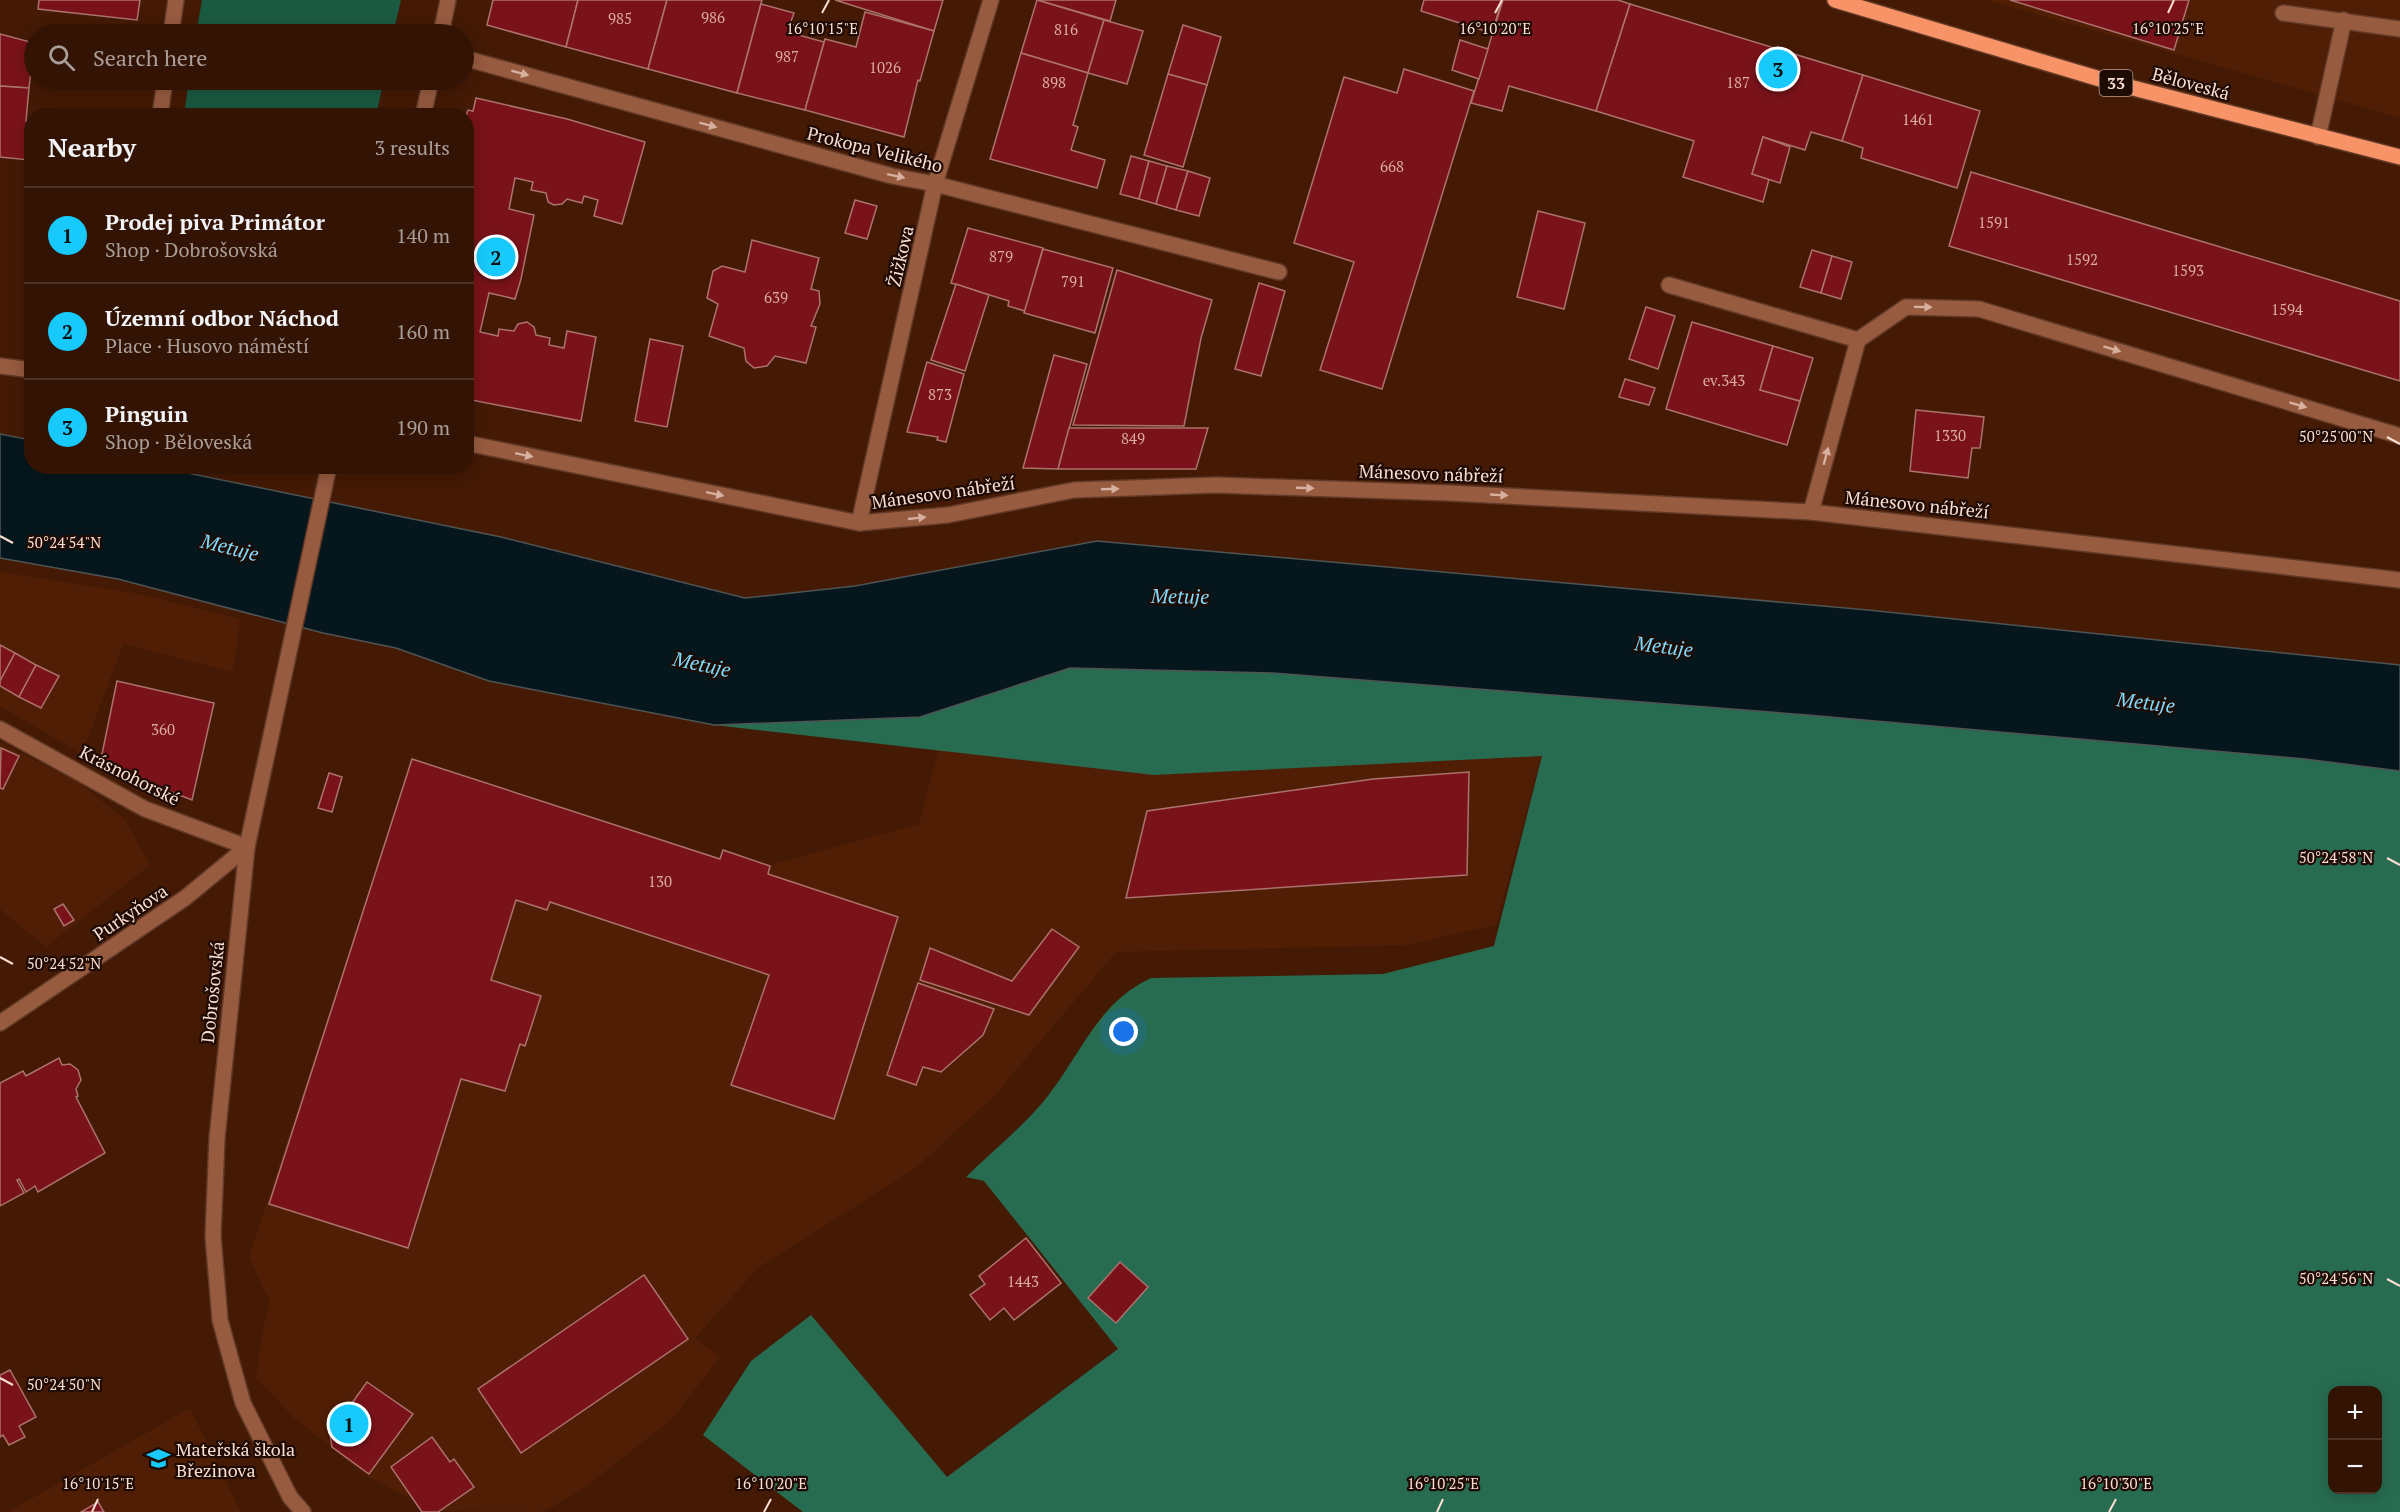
<!DOCTYPE html>
<meta charset="utf-8">
<style>
body{margin:0;font-family:"PT Serif",serif;background:#3e2113;color:#f1f3f6}
.controls{position:absolute;right:18px;bottom:18px;display:grid;overflow:hidden;border-radius:12px;box-shadow:0 3px 15px #0003}
.controls button{width:54px;height:54px;display:grid;place-items:center;padding:0;border:0;border-bottom:2px solid #4e3326;background:#331404;color:#f1f3f6;font:30px sans-serif}
.you{position:absolute;left:1124px;top:1032px;width:21px;height:21px;margin:-15px;border:4px solid #fff;border-radius:50%;background:#1a73e8;box-shadow:0 0 0 9px #1a73e833}
.badge{display:grid;place-items:center;width:39px;height:39px;border-radius:50%;background:#17cafb;color:#111;font-size:20px;font-weight:700}
.pin{position:absolute;translate:-50% -50%;border:3px solid #fff;box-shadow:0 2px 6px #0006}
.list{margin:0;padding:0;list-style:none}
h2{display:flex;justify-content:space-between;align-items:center;height:78px;margin:0;padding:0 24px;font-size:26px}
h2 small{font-size:20px;font-weight:400;color:#a99e9a}
.list li{display:grid;grid-template-columns:39px 1fr auto;gap:18px;align-items:center;box-sizing:border-box;height:96px;padding:0 24px;border-top:2px solid #4e3326}
.list b{display:block;font-size:22px;white-space:nowrap}
.list p{margin:0;font-size:20px;white-space:nowrap;color:#a99e9a}
.list em{font-size:20px;font-style:normal;color:#a99e9a}
.icon{flex:none;width:33px;height:33px;fill:none;stroke:currentColor;stroke-width:2;stroke-linecap:round;stroke-linejoin:round}
.map{position:relative;flex:none;width:2400px;height:1512px;overflow:hidden}
.search{position:absolute;background:#331404;box-shadow:0 3px 15px #0003;left:24px;top:24px;width:450px;height:66px;display:flex;align-items:center;gap:15px;box-sizing:border-box;padding:0 21px;border-radius:33px;color:#a99e9a;font-size:22px}
.panel{position:absolute;background:#331404;box-shadow:0 3px 15px #0003;left:24px;top:108px;width:450px;height:366px;border-radius:24px}
.map>svg:first-child{display:block}
</style>
<div class="map">
<svg width="2400" height="1512" viewBox="0 0 2400 1512">
<rect width="100%" height="100%" fill="#441a05"/>
<g fill="#501e05">
<path d="M1986 0H2400V118L2180 55Z"/>
<path d="M0 572 135 593 240 619 233 672 123 644 82 754 0 706Z"/>
<path d="M1557 696 1496 925 1406 945 1116 952 994 1096 917 1167 758 1268 695 1338 720 1357 672 1419 583 1489 543 1512 435 1511 367 1476 293 1417 256 1378 264 1324 270 1302 249 1257 412 759 720 859 723 850 770 865 919 824 943 731Z"/>
<path d="M0 743 80 783 125 820 150 865 46 947 0 909Z"/>
<path d="M190 1408 241 1512H8Z"/>
</g>
<g fill="#1b5a42">
<path d="M202 0H401L393 34H196Z"/>
<path d="M189 80H384L376 115H184Z"/>
</g>
<path fill="#276c51" fill-rule="evenodd" d="M1069 668 1273 673 1808 715 2305 759 2400 771V1512H803L703 1435 751 1361 811 1315 947 1477 1118 1349 984 1181 966 1177C992 1151 1029 1122 1050 1093 1083 1050 1099 1002 1151 978L1383 974 1494 946 1542 756 1154 775 714 725 920 717ZM2332 1390H2378V1490H2332Z"/>
<path fill="#05171d" stroke="#4f5353" stroke-width="1.5" d="M0 434 31 440 32 466 158 467 501 537 745 598 855 586 1097 541 1868 610 2400 665V771L2305 759 1808 715 1273 673 1070 668 920 717 714 725 489 681 396 648 323 633 118 579 0 558Z"/>
<g fill="#7a1319" stroke="#ab726e" stroke-width="1.5">
<path d="M39 0H140L137 20 38 9Z"/>
<path d="M493 0H578L566 47 487 25Z"/>
<path d="M578 0H667L648 69 566 47Z"/>
<path d="M667 0H762L737 93 648 69Z"/>
<path d="M835 0H943L934 31Z"/>
<path d="M1037 0H1116L1110 21Z"/>
<path d="M1037 0 1104 20 1088 73 1021 53Z"/>
<path d="M1424 0H1502L1492 33 1421 11Z"/>
<path d="M1503 0H1618L1630 4 1596 111 1509 86 1502 111 1471 103Z"/>
<path d="M2010 0H2189L2174 50Z"/>
<path d="M761 4 794 13 790 24 797 26 795 34 824 42 805 110 737 93Z"/>
<path d="M1630 4 1863 75 1842 141 1811 132 1805 150 1763 137 1752 174 1769 179 1763 202 1683 177 1694 141 1596 111Z"/>
<path d="M865 12 934 31 920 81 918 80 904 137 805 110 825 39 856 47Z"/>
<path d="M1104 20 1143 31 1127 84 1088 73Z"/>
<path d="M1183 25 1221 37 1207 85 1168 74Z"/>
<path d="M0 34 34 43 29 88 0 86Z"/>
<path d="M1460 40 1488 49 1479 79 1452 70Z"/>
<path d="M1021 53 1088 73 1073 125 1078 127 1071 150 1105 160 1097 188 990 159Z"/>
<path d="M1404 69 1474 91 1382 389 1320 370 1354 262 1294 243 1344 77 1397 93Z"/>
<path d="M1168 74 1207 85 1183 167 1144 155Z"/>
<path d="M1863 75 1980 111 1957 188 1861 158 1863 148 1842 141Z"/>
<path d="M0 86 29 88 26 121H32L29 160 0 157Z"/>
<path d="M476 98 567 119 645 142 622 224 594 216 598 200 584 196 582 203 567 199 562 204 554 205 548 202 546 193 531 190 533 182 515 178 509 209 534 215 521 279 515 299 489 293 480 332 498 336 499 329 514 331 518 324 527 322 534 327 536 335 550 338 549 345 564 348 567 331 596 337 581 421 466 399V116L468 110 473 111Z"/>
<path d="M1763 137 1790 147 1780 183 1752 174Z"/>
<path d="M1131 156 1149 161 1139 199 1120 194Z"/>
<path d="M1149 161 1167 166 1156 204 1139 199Z"/>
<path d="M1167 166 1188 171 1176 210 1156 204Z"/>
<path d="M1188 171 1210 178 1199 216 1176 210Z"/>
<path d="M1971 172 2400 301V381L1949 246Z"/>
<path d="M855 200 877 206 867 239 845 233Z"/>
<path d="M1538 211 1585 223 1564 309 1517 297Z"/>
<path d="M968 228 1043 248 1025 311 1008 306 1009 301 951 283Z"/>
<path d="M752 240 819 258 811 289 819 291 820 304 811 326 816 327 806 363 775 356 767 366 754 368 746 361 744 348 709 336 718 304 707 298 713 271 722 266 745 272Z"/>
<path d="M1043 249 1113 268 1095 333 1024 313Z"/>
<path d="M1812 250 1832 256 1821 293 1800 287Z"/>
<path d="M1832 256 1852 262 1841 299 1821 293Z"/>
<path d="M1117 270 1212 300 1201 338 1184 426 1073 425Z"/>
<path d="M1259 283 1285 291 1261 376 1235 369Z"/>
<path d="M956 284 989 295 965 371 931 360Z"/>
<path d="M1646 307 1675 316 1658 369 1629 359Z"/>
<path d="M1692 322 1773 346 1760 390 1800 401 1787 445 1666 409Z"/>
<path d="M650 339 683 346 667 427 635 421Z"/>
<path d="M1773 346 1813 358 1800 401 1760 390Z"/>
<path d="M1054 355 1087 364 1058 469 1023 468Z"/>
<path d="M927 362 964 374 946 442 937 440 938 437 907 432Z"/>
<path d="M1625 379 1655 388 1649 405 1619 397Z"/>
<path d="M1916 410 1984 417 1980 448H1972L1968 478 1910 471Z"/>
<path d="M1069 428H1208L1196 469H1058Z"/>
<path d="M0 645 15 653 0 681Z"/>
<path d="M15 653 36 665 19 697 0 686V681Z"/>
<path d="M36 665 59 676 41 708 19 697Z"/>
<path d="M117 681 214 703 192 800 100 764Z"/>
<path d="M1 748 19 756 3 789 0 788Z"/>
<path d="M412 759 720 859 723 850 770 866 768 874 898 917 834 1119 731 1085 769 975 550 902 547 910 516 900 491 980 541 996 525 1046 520 1044 505 1091 461 1079 408 1248 269 1204Z"/>
<path d="M1469 772 1467 875 1126 898 1147 811 1373 779Z"/>
<path d="M329 773 342 777 332 812 318 808Z"/>
<path d="M63 904 74 920 64 926 54 909Z"/>
<path d="M1052 929 1079 947 1029 1015 920 980 930 948 1012 981Z"/>
<path d="M918 983 994 1009 983 1035 941 1072 923 1067 916 1085 887 1075Z"/>
<path d="M59 1058 62 1065 70 1064 78 1070 81 1080 76 1089 78 1096 76 1097 105 1153 38 1192 35 1186 26 1192 19 1179 17 1180 24 1193 0 1206V1083L23 1071 26 1076Z"/>
<path d="M1026 1238 1061 1283 1014 1320 1004 1308 990 1320 970 1295 985 1284 979 1276Z"/>
<path d="M1120 1262 1148 1287 1116 1323 1088 1298Z"/>
<path d="M644 1275 688 1339 521 1453 478 1389Z"/>
<path d="M10 1370 36 1417 19 1426 25 1437 9 1445 3 1435 0 1437V1375Z"/>
<path d="M367 1382 413 1414 369 1474 332 1447 330 1434Z"/>
<path d="M432 1437 450 1462 454 1459 474 1487 438 1512H422L391 1467Z"/>
<path d="M98 1502 104 1512H81Z"/>
</g>
<g fill="none" stroke-linecap="round" stroke-linejoin="round">
<defs>
<g id="lane">
<path d="M2283 13 2400 29"/>
<path d="M2318 137 2344 20"/>
<path d="M1669 285 1858 340"/>
</g>
<g id="street">
<path d="M171 34 176 0"/>
<path d="M441 34 448 0"/>
<path d="M464 58 892 176 935 184 1279 272"/>
<path d="M160 116 165 80"/>
<path d="M423 116 431 80"/>
<path d="M0 366 32 370"/>
<path d="M466 443 859 523 948 515 1074 490 1216 485 1449 493 1811 512 2400 580"/>
<path d="M1811 512 1858 340 1906 307 1979 309 2400 436"/>
<path d="M859 523 935 184 991 0"/>
<path d="M0 729 145 809 247 847"/>
<path d="M0 1023 185 898 247 847"/>
<path d="M303 1512 290 1497 243 1403 220 1320 213 1236 217 1138 247 847 329 466"/>
</g>
<path id="primary" d="M1835 0 2110 82 2400 157"/>
</defs>
<use href="#lane" stroke="#613926" stroke-width="18"/>
<use href="#street" stroke="#613926" stroke-width="18"/>
<use href="#primary" stroke="#613926" stroke-width="18"/>
<use href="#lane" stroke="#975b40" stroke-width="15"/>
<use href="#street" stroke="#975b40" stroke-width="15"/>
<use href="#primary" stroke="#f79367" stroke-width="15"/>
</g>
<defs><path id="oneway-solid" d="M-6-.8H1V-3.2L6.5 0L1 3.2V.8H-6Z" transform="scale(1.5)"/></defs>
<g fill="#d8b09f">
<use href="#oneway-solid" transform="translate(520 73) rotate(15)"/>
<use href="#oneway-solid" transform="translate(708 125) rotate(15)"/>
<use href="#oneway-solid" transform="translate(896 176) rotate(12)"/>
<use href="#oneway-solid" transform="translate(1923 307) rotate(1)"/>
<use href="#oneway-solid" transform="translate(2112 349) rotate(17)"/>
<use href="#oneway-solid" transform="translate(2298 405) rotate(17)"/>
<use href="#oneway-solid" transform="translate(524 455) rotate(12)"/>
<use href="#oneway-solid" transform="translate(1826 456) rotate(-75)"/>
<use href="#oneway-solid" transform="translate(1305 488) rotate(2)"/>
<use href="#oneway-solid" transform="translate(1110 489) rotate(-2)"/>
<use href="#oneway-solid" transform="translate(715 494) rotate(12)"/>
<use href="#oneway-solid" transform="translate(1499 495) rotate(3)"/>
<use href="#oneway-solid" transform="translate(917 518) rotate(-6)"/>
</g>
<path fill="none" stroke="#fbded2" stroke-width="2" d="M822 13 829 0M1495 13 1502 0M2168 13 2174 0M2387 437 2400 444M0 536 13 543M2387 858 2400 865M0 957 13 964M2387 1279 2400 1286M0 1378 13 1385M92 1512 98 1499M764 1512 771 1499M1437 1512 1443 1499M2109 1512 2116 1499"/>
<defs>
<symbol id="school-bare" viewBox="-9 -9 18 18"><path d="M0-5L7-2L0 1L-7-2ZM-4 1L0 2.5L4 1V4Q0 6-4 4Z" fill="#17cafb" stroke="#1e0b04" stroke-width="2.5" paint-order="stroke"/></symbol>
</defs>
<g fill-rule="evenodd">
<use href="#school-bare" x="142" y="1442" width="33" height="33"/>
</g>
<g text-anchor="middle" dominant-baseline="central" stroke-width="4.5" stroke-linejoin="round" paint-order="stroke">
<g font-size="15" fill="#dbaba4">
<text x="713" y="17">986</text>
<text x="620" y="18">985</text>
<text x="1066" y="29">816</text>
<text x="787" y="56">987</text>
<text x="885" y="67">1026</text>
<text x="1054" y="82">898</text>
<text x="1738" y="82">187</text>
<text x="1918" y="119">1461</text>
<text x="1392" y="166">668</text>
<text x="1994" y="222">1591</text>
<text x="1001" y="256">879</text>
<text x="2082" y="259">1592</text>
<text x="2188" y="270">1593</text>
<text x="1073" y="281">791</text>
<text x="776" y="297">639</text>
<text x="2287" y="309">1594</text>
<text x="1724" y="380">ev.343</text>
<text x="940" y="394">873</text>
<text x="1950" y="435">1330</text>
<text x="1133" y="438">849</text>
<text x="163" y="729">360</text>
<text x="660" y="881">130</text>
<text x="1023" y="1281">1443</text>
</g>
<rect fill="#1e0b04" stroke="#b99f94" stroke-width="1.5" x="2099.5" y="70" width="33" height="26" rx="4.5"/>
<g font-size="16" font-weight="bold" fill="#fbded2">
<text x="2116" y="83">33</text>
</g>
<g font-size="18" fill="#fbded2" stroke="#1e0b04">
<text transform="translate(2191 83) rotate(15)">Běloveská</text>
<text transform="translate(875 149) rotate(14)">Prokopa Velikého</text>
<text transform="translate(900 256) rotate(-77)">Žižkova</text>
<text transform="translate(1431 473) rotate(2)">Mánesovo nábřeží</text>
<text transform="translate(943 492) rotate(-8)">Mánesovo nábřeží</text>
<text transform="translate(1917 504) rotate(6)">Mánesovo nábřeží</text>
<text transform="translate(130 775) rotate(27)">Krásnohorské</text>
<text transform="translate(130 912) rotate(-34)">Purkyňova</text>
<text transform="translate(212 992) rotate(-84)">Dobrošovská</text>
</g>
<g font-size="18" fill="#fbded2" stroke="#1e0b04" text-anchor="start">
<text x="176" y="1449">Mateřská škola<tspan x="176" dy="21">Březinova</tspan></text>
</g>
<g font-size="20" font-style="italic" fill="#7fdbfe" stroke="#1e0b04">
<text transform="translate(230 547) rotate(14)">Metuje</text>
<text transform="translate(1180 596) rotate(1)">Metuje</text>
<text transform="translate(1664 646) rotate(7)">Metuje</text>
<text transform="translate(702 664) rotate(12)">Metuje</text>
<text transform="translate(2146 702) rotate(7)">Metuje</text>
</g>
</g>
<g font-size="15" text-anchor="middle" fill="#fbded2" stroke="#1e0b04" stroke-width="4.5" stroke-linejoin="round" paint-order="stroke">
<text x="822" y="34">16°10'15"E</text>
<text x="1495" y="34">16°10'20"E</text>
<text x="2168" y="34">16°10'25"E</text>
<text x="2336" y="442">50°25'00"N</text>
<text x="64" y="548">50°24'54"N</text>
<text x="2336" y="863">50°24'58"N</text>
<text x="64" y="969">50°24'52"N</text>
<text x="2336" y="1284">50°24'56"N</text>
<text x="64" y="1390">50°24'50"N</text>
<text x="98" y="1489">16°10'15"E</text>
<text x="771" y="1489">16°10'20"E</text>
<text x="1443" y="1489">16°10'25"E</text>
<text x="2116" y="1489">16°10'30"E</text>
</g>
</svg>
<div class="controls">
<button>+</button>
<button>−</button>
</div>
<div class="you"></div>
<div class="pin badge" style="left:349px;top:1424px">1</div>
<div class="pin badge" style="left:496px;top:257px">2</div>
<div class="pin badge" style="left:1778px;top:69px">3</div>
<div class="search"><svg class="icon" aria-label="search" viewBox="0 0 24 24"><circle cx="10" cy="10" r="6"/><path d="M15 15l6 6"/></svg>Search here</div>
<section class="panel">
<h2>Nearby<small>3 results</small></h2>
<ul class="list">
<li><span class="badge">1</span><div><b>Prodej piva Primátor</b><p>Shop · Dobrošovská</p></div><em>140 m</em></li>
<li><span class="badge">2</span><div><b>Územní odbor Náchod</b><p>Place · Husovo náměstí</p></div><em>160 m</em></li>
<li><span class="badge">3</span><div><b>Pinguin</b><p>Shop · Běloveská</p></div><em>190 m</em></li>
</ul>
</section>
</div>
